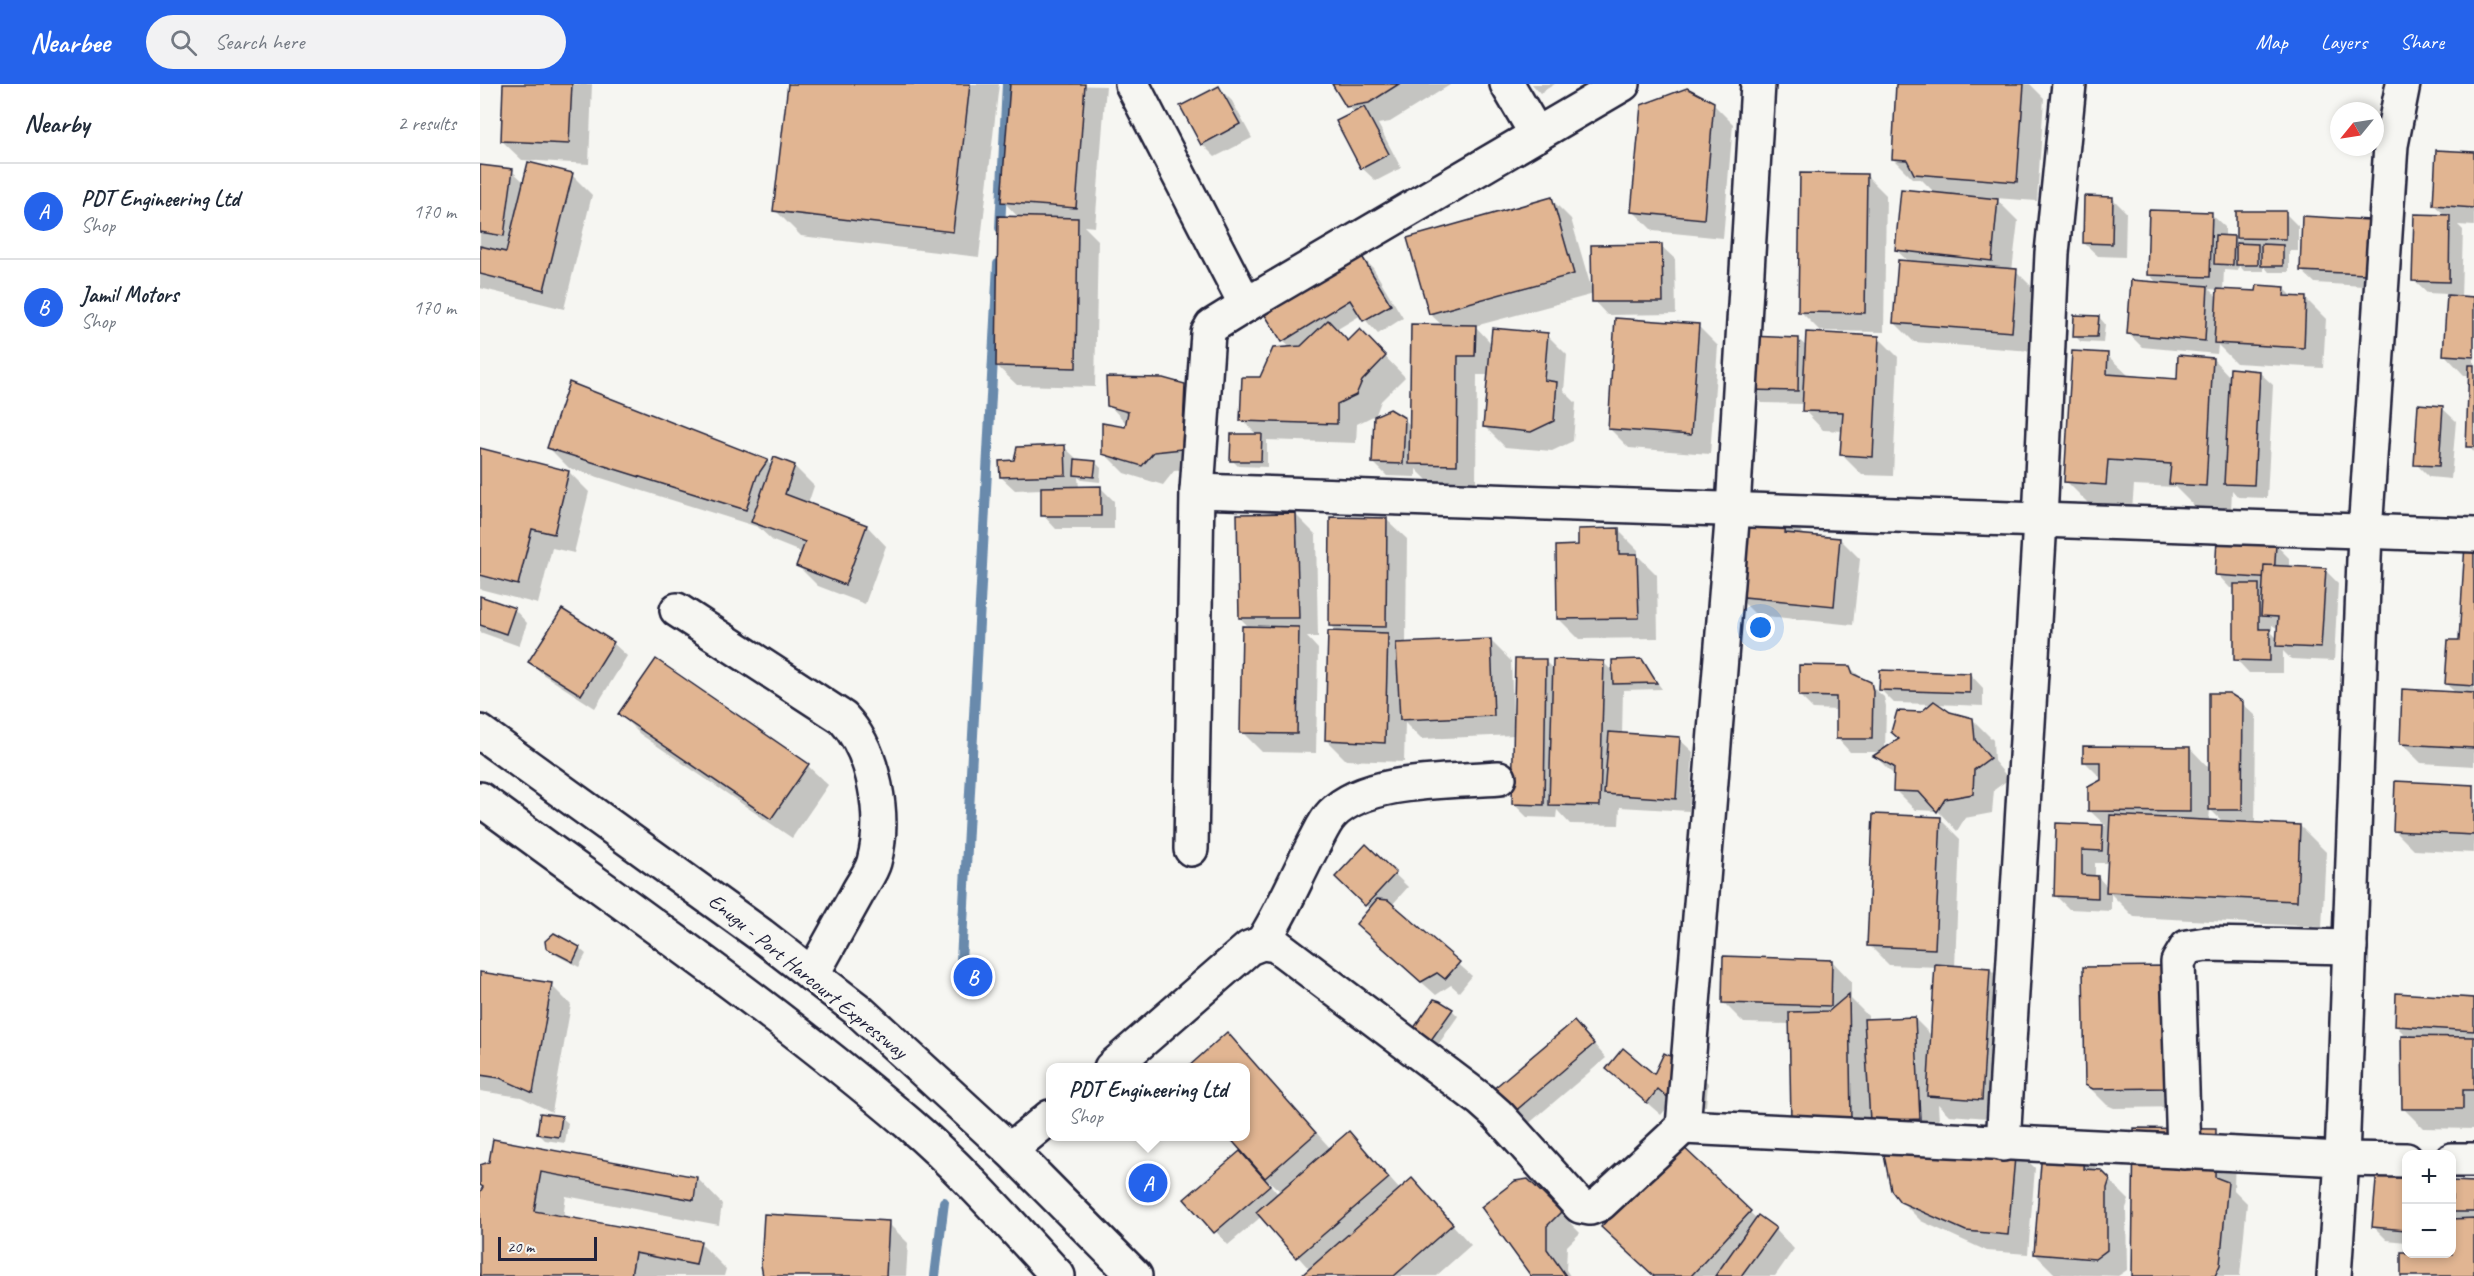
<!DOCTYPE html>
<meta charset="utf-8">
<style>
body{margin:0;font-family:Caveat,sans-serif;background:#f2f2f3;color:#1f2937}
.controls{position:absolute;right:18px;bottom:18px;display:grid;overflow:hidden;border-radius:12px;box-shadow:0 3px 9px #0003}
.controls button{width:54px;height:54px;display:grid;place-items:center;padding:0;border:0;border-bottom:2px solid #e0e1e3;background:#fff;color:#1f2937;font:30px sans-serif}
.compass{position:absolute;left:1850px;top:18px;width:54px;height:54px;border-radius:50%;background:#fff;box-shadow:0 3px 9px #0003;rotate:240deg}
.scale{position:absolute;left:18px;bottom:15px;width:99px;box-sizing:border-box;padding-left:6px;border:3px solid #22223b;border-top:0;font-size:16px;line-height:21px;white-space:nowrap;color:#22223b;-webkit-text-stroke:4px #f6f6f2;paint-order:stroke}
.you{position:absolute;left:1281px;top:544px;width:21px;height:21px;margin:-15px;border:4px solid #fff;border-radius:50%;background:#1a73e8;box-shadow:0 0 0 9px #1a73e833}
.badge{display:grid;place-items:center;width:39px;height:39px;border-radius:50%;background:#2563eb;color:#fff;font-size:20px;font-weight:700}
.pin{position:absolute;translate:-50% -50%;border:3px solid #fff;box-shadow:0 2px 6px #0006}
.popup{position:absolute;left:566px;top:979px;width:204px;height:78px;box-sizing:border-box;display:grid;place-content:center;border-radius:12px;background:#fff;filter:drop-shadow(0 2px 4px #0005);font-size:20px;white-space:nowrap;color:#747a83}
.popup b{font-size:22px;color:#1f2937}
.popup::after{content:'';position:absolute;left:50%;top:100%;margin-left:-12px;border:12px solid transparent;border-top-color:#fff}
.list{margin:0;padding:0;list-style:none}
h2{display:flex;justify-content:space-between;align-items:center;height:78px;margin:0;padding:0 24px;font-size:26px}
h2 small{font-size:20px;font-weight:400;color:#747a83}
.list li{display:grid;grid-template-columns:39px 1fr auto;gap:18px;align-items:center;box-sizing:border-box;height:96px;padding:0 24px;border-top:2px solid #e0e1e3}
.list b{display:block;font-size:22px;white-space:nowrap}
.list p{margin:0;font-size:20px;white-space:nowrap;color:#747a83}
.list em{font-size:20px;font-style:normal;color:#747a83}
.icon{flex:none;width:33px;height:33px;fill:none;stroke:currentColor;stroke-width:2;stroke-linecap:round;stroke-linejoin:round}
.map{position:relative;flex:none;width:1994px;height:1192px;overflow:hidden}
header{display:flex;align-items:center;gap:36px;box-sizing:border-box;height:84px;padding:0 30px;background:#2563eb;color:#fff}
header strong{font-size:28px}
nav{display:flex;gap:33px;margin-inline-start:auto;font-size:21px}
.search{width:420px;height:54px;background:#f2f2f3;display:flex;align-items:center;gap:15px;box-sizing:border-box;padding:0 21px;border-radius:33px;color:#747a83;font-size:22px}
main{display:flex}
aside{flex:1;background:#fff}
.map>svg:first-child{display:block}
</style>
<header>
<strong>Nearbee</strong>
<div class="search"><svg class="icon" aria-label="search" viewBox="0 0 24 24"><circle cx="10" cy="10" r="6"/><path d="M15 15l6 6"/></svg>Search here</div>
<nav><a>Map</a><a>Layers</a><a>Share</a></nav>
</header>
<main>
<aside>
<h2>Nearby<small>2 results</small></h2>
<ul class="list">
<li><span class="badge">A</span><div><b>PDT Engineering Ltd</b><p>Shop</p></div><em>170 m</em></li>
<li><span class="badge">B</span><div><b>Jamil Motors</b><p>Shop</p></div><em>170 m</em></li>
</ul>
</aside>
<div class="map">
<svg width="1994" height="1192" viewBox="0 0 1994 1192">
<rect width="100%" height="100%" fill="#f6f6f2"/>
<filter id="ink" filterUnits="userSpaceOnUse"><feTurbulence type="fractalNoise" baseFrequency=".0167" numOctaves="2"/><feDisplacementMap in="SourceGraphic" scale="12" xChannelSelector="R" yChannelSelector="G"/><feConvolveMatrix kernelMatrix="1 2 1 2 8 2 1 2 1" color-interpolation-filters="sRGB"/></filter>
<g filter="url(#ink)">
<g fill="#0003" fill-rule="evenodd">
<path d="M25 0H112L109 80 42 76 22 57Z"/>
<path d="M309 0H519L499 173 321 152 295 126Z"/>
<path d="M532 0 626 2 615 143 604 142 618 156 615 303 537 301 517 282 539 134 523 117Z"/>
<path d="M854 0H969L970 1 910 38 898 40 921 84 896 97 882 84 874 29Z"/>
<path d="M1052 0H1075L1060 9Z"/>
<path d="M1427 0H1550L1564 14 1557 117 1515 114 1538 137 1532 187H1536L1556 207 1551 267 1434 258 1414 238 1429 178 1416 166 1456 110 1441 95H1433L1413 75Z"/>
<path d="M739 4 752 17 772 54 735 73 722 60Z"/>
<path d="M1233 20 1253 40 1243 154 1173 147 1153 127Z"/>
<path d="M1994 70V142L1978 141 1983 146 1981 214H1994V368L1988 362 1990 291H1984L1965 271 1968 210 1947 209 1933 196 1966 132 1954 121Z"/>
<path d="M0 82 32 87 45 99 92 91 112 111 84 225 0 204Z"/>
<path d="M1386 91 1406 111 1404 248 1340 247 1320 227Z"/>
<path d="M1071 115 1091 135 1113 210 1181 162 1195 175 1196 230 1127 231 1114 217V210L995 242 1012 260 1067 251 1087 271 1084 307 1096 319 1093 357 1072 367 1025 363 1005 343 1010 291H997L996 400H951L936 385V393L907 392 893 378 895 331 877 340 876 359 787 356V383L758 382 752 376 778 352 762 336 781 295 811 264 803 257 880 171 893 184 923 234 898 250 881 231 856 246 868 259 880 247 925 293 901 317 895 333 924 335 931 342 963 242 950 230Z"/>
<path d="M1633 115 1646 128 1645 173 1618 172 1604 159Z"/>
<path d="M1757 129H1805L1818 142V167H1809V188H1789L1784 182V187H1764L1759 181 1758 187 1744 186 1743 207 1778 209 1804 204 1814 214 1826 215 1846 235 1843 284 1756 279 1738 261 1737 270 1662 263 1649 250 1677 199 1669 190 1731 130 1745 143V153H1753L1757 157ZM1730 205 1739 206 1738 214Z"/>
<path d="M1888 138 1902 151 1899 203 1835 199 1821 186Z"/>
<path d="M1619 233 1625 240 1623 259 1601 258 1595 252Z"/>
<path d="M1218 242 1238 262 1230 370 1149 364 1129 344Z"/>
<path d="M1398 253 1418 273 1413 392 1382 391 1362 371 1363 347 1343 346 1324 326V320L1282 319 1268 305 1318 255 1327 263Z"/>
<path d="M1627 271 1650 293 1698 297 1733 275 1751 294 1779 288 1793 301 1787 414 1758 413 1752 406 1751 427 1717 425 1695 403 1654 401 1652 426 1612 423 1586 397Z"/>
<path d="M90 300 288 378 293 383 314 382 334 402 328 420 387 442 406 462 385 520 338 502 318 482 323 469 293 457 278 443 89 384 69 364Z"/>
<path d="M704 302 724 322 721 385 694 387 683 401 644 389 624 369 647 345V340L629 321Z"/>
<path d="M1962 324 1976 337 1971 395 1949 393 1936 380Z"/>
<path d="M584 363 598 376 615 378 621 384 620 398 602 396 598 393 599 404H621L634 417V445H576L563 431 562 405 535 406 521 393 536 378Z"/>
<path d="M0 366 89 388 109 408 94 469 72 464 58 520 0 505Z"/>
<path d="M816 431 836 451 838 553H827L838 565 836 669 782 668 762 648 770 544 760 534Z"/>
<path d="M1306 433 1326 452 1360 455 1380 475 1373 541 1276 531 1256 511Z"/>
<path d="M907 436 927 455 926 560 1011 557 1031 577 1033 634H1036L1065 577 1074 586 1123 578 1134 589 1161 577 1182 605 1143 606 1142 651 1199 655 1213 668 1209 727 1140 723 1139 741 1090 740 1077 726 1076 734 1047 733 1034 720 1035 651 941 655 925 639 924 678 866 676 846 656 858 549 851 542Z"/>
<path d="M1138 446 1158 466V472L1177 491 1178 554 1099 555 1079 535 1099 462Z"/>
<path d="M1796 461 1809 474V484L1845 486 1858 499 1854 577 1811 575 1803 567V589H1769L1756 575 1755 504H1750L1737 490ZM1792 541 1799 545 1798 555 1792 549Z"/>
<path d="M1994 462V682L1941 679 1921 659 1976 609 1966 600 1981 558Z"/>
<path d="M0 513 34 525 47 539 39 562 0 548Z"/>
<path d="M82 527 133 559 147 572 115 624 64 591 50 578Z"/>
<path d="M1369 583 1404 613 1406 622 1405 666 1420 656 1442 629 1453 620 1414 619 1400 605 1490 590 1503 604V622L1456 620 1469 630 1493 636 1513 656 1514 677 1529 695 1514 706 1512 729 1485 734 1477 747 1458 727 1435 726 1415 706V692L1395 672 1401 668H1370L1357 654V626L1333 625 1320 612Z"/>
<path d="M1762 619 1776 632 1775 740 1820 742 1846 768 1842 843 1654 833 1631 810V827L1589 825 1576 812 1578 741 1626 742 1609 726 1623 696 1604 677 1710 664 1730 685ZM1730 725 1743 738H1729ZM1615 779H1629L1628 804 1618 793H1615Z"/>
<path d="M140 630 328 682 348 701 312 754 160 650Z"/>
<path d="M1994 703V769L1934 766 1914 746Z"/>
<path d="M1460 735 1480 755 1475 883 1510 885 1530 905 1522 1035 1469 1031 1458 1020 1460 1054 1333 1057 1311 940 1264 939 1244 919 1352 877 1371 897V915L1388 932V936L1434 934 1452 952 1457 883 1409 881 1389 861Z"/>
<path d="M886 762 928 803 912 821 992 892 979 908 971 901 956 911 891 853 890 825 857 793Z"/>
<path d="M67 863 99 864 106 870 99 883 74 870Z"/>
<path d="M0 890 71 901 91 921 72 1028 41 1013 0 1007Z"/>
<path d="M1704 903 1706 1023 1634 1024 1627 1021 1607 1001Z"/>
<path d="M1994 915V1045L1943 1044 1923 1024 1928 954 1916 942Z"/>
<path d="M972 926 978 932 953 968 937 957Z"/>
<path d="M747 950 851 1065 869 1049 920 1106 932 1096 991 1161 956 1192H823L830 1186 782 1132 748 1161 707 1115 770 1075 765 1052V984ZM789 1097 801 1108 798 1110 788 1098Z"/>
<path d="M1107 952 1126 974 1040 1047 1027 1034Z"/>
<path d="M1128 985 1175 992 1215 986 1228 999 1226 1022 1192 1018 1181 1031Z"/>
<path d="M81 1033 88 1039 85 1059 65 1056 59 1050Z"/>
<path d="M1735 1047 1755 1067 1754 1106 1767 1119 1760 1192H1654Z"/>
<path d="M1199 1061 1277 1135 1295 1145 1314 1165 1295 1192H1175Z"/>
<path d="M1535 1064 1555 1084 1548 1170 1507 1167 1441 1137 1421 1117Z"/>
<path d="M1605 1072 1649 1116 1646 1124 1647 1186 1638 1192 1575 1190 1555 1170Z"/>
<path d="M0 1084 217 1094 242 1120 239 1141 86 1112 83 1134 220 1159 246 1185 244 1192H0V1111L4 1104 0 1100Z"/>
<path d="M1926 1088V1158L1907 1156 1894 1143Z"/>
<path d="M1048 1096 1100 1149 1087 1162 1086 1186 1090 1192H1053Z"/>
<path d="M1972 1099H1994V1192H1922V1169L1972 1170Z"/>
<path d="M408 1139 428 1159 426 1192H285Z"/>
</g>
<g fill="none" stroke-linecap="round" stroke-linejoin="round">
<g stroke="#698aac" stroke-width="10">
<path d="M520 144 527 0"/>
<path d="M480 896 518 180"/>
<path d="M455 1192 464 1118"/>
</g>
</g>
<g fill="#e1b592" stroke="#22223b" stroke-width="1.5">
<path d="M23 0H92L89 60 21 57Z"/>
<path d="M308 0H490L473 148 293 127Z"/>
<path d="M530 0H605L596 124 521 118Z"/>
<path d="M852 0H919L889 19 866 23Z"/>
<path d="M1416 0H1544L1537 98 1434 90 1427 76 1412 75Z"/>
<path d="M739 2 760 40 721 61 700 22Z"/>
<path d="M1207 4 1234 18 1224 135 1151 128 1161 21Z"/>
<path d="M884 23 909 70 881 85 856 37Z"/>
<path d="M1956 66 1994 68V124L1953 121Z"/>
<path d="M48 78 93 89 64 206 0 190V162L26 168Z"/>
<path d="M0 81 33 85 24 152 0 148Z"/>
<path d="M1320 89 1387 90 1385 229 1318 228Z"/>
<path d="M1421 105 1518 115 1512 177 1415 166Z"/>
<path d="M1604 112 1633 113 1632 160 1603 159Z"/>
<path d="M1072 113 1094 190 949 230 927 154Z"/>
<path d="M1669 126 1732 128 1730 193 1667 191Z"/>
<path d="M1756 127H1806V155L1756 154Z"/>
<path d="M1934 130 1970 131 1969 198 1932 197Z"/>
<path d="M518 132 598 134 596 284 516 282Z"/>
<path d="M1822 132 1889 136 1886 190 1820 187Z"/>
<path d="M1735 151 1754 152 1753 181 1734 180Z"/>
<path d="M1756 159 1778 160V181H1756Z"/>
<path d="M1182 160 1183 218H1112L1111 161Z"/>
<path d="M1781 160 1803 161V182H1781Z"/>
<path d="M880 169 911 221 883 237 870 216 802 258 783 228Z"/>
<path d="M1418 176 1537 185 1532 248 1413 239Z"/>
<path d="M1651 196 1728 202 1725 257 1647 250Z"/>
<path d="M1777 201 1805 203 1804 212 1826 213 1824 264 1734 259 1737 205 1776 207Z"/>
<path d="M1967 211 1994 213V273L1963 271Z"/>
<path d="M1594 231 1619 232 1617 253H1593Z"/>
<path d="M1135 234 1219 240 1211 351 1128 345Z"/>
<path d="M848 236 868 257 880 245 906 272 882 297 876 311 857 320V340L760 337 762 293H780L793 264 821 262Z"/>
<path d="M931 240 996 241 995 272H978L977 381 929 380Z"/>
<path d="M1012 244 1068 249 1064 296 1077 298 1074 337 1051 348 1003 343Z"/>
<path d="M1326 248 1399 252 1393 373 1360 371 1363 328 1322 327Z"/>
<path d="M1268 252 1319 254 1318 307 1267 306Z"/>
<path d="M1592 267 1628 269 1627 290 1697 295 1698 271 1733 274 1726 402 1689 400 1691 380 1628 376 1626 401 1584 398Z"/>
<path d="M1989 281H1994V363H1986Z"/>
<path d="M1750 284 1780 287 1774 401 1744 400Z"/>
<path d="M626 293 683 294 705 300 702 365 674 368 662 382 622 370V339L645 343 648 328 627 322Z"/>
<path d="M89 298 288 376 277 392 266 426 67 364Z"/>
<path d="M1938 320 1963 322 1959 382 1934 381Z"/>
<path d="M910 325 925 334 923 380 892 379 894 332Z"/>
<path d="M751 350H782L781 377H750Z"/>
<path d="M585 361 586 391 520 393 519 377 534 376 537 363Z"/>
<path d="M0 364 89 387 74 450 52 445 38 501 0 491Z"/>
<path d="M294 373 315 381 305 410 387 441 365 501 316 482 325 458 271 438Z"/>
<path d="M595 375 616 377 614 393 594 391Z"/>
<path d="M621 402V432H561V403Z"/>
<path d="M1263 427 1307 432 1305 449 1360 454 1354 522 1254 512Z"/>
<path d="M816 429 819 534H759L757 430Z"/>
<path d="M850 433 907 434 906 543 849 542Z"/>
<path d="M1139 444V470H1157L1159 534 1077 535 1076 462 1098 461V445Z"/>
<path d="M1737 455 1796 460 1794 495 1735 491Z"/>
<path d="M1985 460 1994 461V602L1965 600 1968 556H1979Z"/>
<path d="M1784 481 1846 484 1841 564 1796 562 1798 533 1781 532Z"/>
<path d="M1754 500H1779V545H1790V577L1754 576Z"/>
<path d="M0 512 35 524 26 550 0 541Z"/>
<path d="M82 525 134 558 101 611 48 578Z"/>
<path d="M762 542 819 543 817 650 760 649Z"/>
<path d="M848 547 908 549 905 659 845 656Z"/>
<path d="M1011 555 1014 632 920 636 916 559Z"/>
<path d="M176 575 329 680 291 735 138 630Z"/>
<path d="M1035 575H1066L1064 721 1032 720Z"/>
<path d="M1073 575 1124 577 1120 722 1069 721Z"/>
<path d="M1162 575 1177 599 1133 600 1132 576Z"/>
<path d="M1319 581 1370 582 1373 590 1391 598 1393 607 1392 655H1356V613L1319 612Z"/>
<path d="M1400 586 1490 589V609L1399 606Z"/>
<path d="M1922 605 1994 609V664L1920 660Z"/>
<path d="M1729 609H1749L1763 618 1762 726H1729Z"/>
<path d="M1454 617 1470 628 1493 634 1495 656 1510 674 1494 686 1493 710 1465 715 1457 728 1439 708 1413 707 1414 683 1393 672 1419 655 1411 648 1417 627 1441 628Z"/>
<path d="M1129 648 1200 653 1196 715 1124 710Z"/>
<path d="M1603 662 1710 663V728L1608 727V703L1621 696V678H1603Z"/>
<path d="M1915 697 1994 701V751L1913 747Z"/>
<path d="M1393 730 1461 733 1455 865 1387 862Z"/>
<path d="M1630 731 1820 741 1817 817 1626 808Z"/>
<path d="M1576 739 1623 741 1622 767 1602 766V791L1618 792V814L1574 812Z"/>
<path d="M886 760 916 789 885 822 855 793Z"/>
<path d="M897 815 908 816 980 878 965 895 957 889 941 898 876 840Z"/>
<path d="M74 849 100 863 93 878 66 864 65 857Z"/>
<path d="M1243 872 1352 876 1351 922 1242 919Z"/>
<path d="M1455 880 1510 884 1502 1016 1447 1012Z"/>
<path d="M1685 882 1687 1004 1613 1005 1605 1001 1603 883Z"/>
<path d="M0 888 72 899 53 1009 20 994 0 991Z"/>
<path d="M1916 909 1994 914V947L1915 942Z"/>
<path d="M1369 910 1371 1037 1311 1038 1309 928 1349 927Z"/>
<path d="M954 915 960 917 973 925 946 963 929 951Z"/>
<path d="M1435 933 1440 1035 1390 1037 1384 935Z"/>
<path d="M1094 937 1114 960 1026 1035 1006 1011Z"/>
<path d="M747 948 836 1049 785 1094 748 1052H765V984H707Z"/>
<path d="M1921 952 1994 953V1006H1983V1025H1922Z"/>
<path d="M1143 964 1174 990 1184 969 1216 985 1193 1018 1178 1005 1167 1019 1126 985Z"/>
<path d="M60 1029 82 1032 79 1053 57 1050Z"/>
<path d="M1654 1044 1736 1045 1735 1093 1748 1098 1740 1181 1735 1192H1652Z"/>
<path d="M869 1047 909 1094 816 1174 776 1128Z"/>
<path d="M13 1055 217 1093 214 1116 61 1088 54 1127 221 1157 216 1181 155 1169 151 1192H0V1108L3 1103 0 1101V1081L9 1078Z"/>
<path d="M1478 1057 1536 1062 1528 1151 1486 1147 1420 1118 1411 1106 1404 1071Z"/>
<path d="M1199 1059 1271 1127 1211 1192H1174L1121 1143Z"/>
<path d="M1562 1066 1605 1070 1604 1085 1621 1086 1630 1095 1627 1104V1166L1615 1175 1554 1170Z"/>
<path d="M760 1067 790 1101 734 1149 704 1115Z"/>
<path d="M1897 1085 1926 1087V1146L1892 1143Z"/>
<path d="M932 1094 973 1140 914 1192H821Z"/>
<path d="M1048 1095 1081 1128 1067 1142V1165L1086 1192H1051L1001 1123 1035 1097Z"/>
<path d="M1972 1097 1994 1098V1128H1972Z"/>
<path d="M284 1130 409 1137 406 1192H283L281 1181Z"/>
<path d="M1278 1131 1296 1144 1261 1192H1235Z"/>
<path d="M1994 1134V1192H1921V1168H1926V1170H1972V1135Z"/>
</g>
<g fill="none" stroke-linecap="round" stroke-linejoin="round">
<defs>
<g id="minor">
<path d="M652 0 766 221"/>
<path d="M1027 0 1057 51"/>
<path d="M717 407 1994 451"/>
<path d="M197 526 363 634C395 668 406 733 394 778 391 789 382 800 377 810 362 837 347 864 332 891"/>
<path d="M711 765 717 407 728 249 732 242 766 221 1143 0"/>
<path d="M782 859C803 827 817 791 835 758 840 749 845 737 852 730 887 694 971 698 1019 694"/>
<path d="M631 984 769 864 782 859 796 861 1000 1015 1018 1031 1100 1122 1110 1124 1120 1120 1203 1043 1253 425 1278 0"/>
<path d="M1203 1043 1862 1075 1926 1076"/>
<path d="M1523 1060 1560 437 1572 169 1589 0"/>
<path d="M530 1066 570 1033"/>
<path d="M1704 1068 1698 878 1707 863 1726 860 1870 863"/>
<path d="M1972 1076H1994"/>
<path d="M1854 1192 1862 1075 1885 448 1911 61 1923 0"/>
</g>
<g id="highway">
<path d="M0 648 281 851 378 926 530 1066 655 1192"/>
<path d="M0 715C144 821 292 923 428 1039 482 1085 530 1140 578 1192"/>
</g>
</defs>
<use href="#minor" stroke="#22223b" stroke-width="38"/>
<use href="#highway" stroke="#22223b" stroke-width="38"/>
<use href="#minor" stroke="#f6f6f2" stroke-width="33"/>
<use href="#highway" stroke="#f6f6f2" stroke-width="33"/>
</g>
</g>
<g text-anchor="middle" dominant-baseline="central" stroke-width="6" stroke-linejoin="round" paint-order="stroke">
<g font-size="21" fill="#22223b" stroke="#f6f6f2">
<text transform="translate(328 892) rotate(39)">Enugu - Port Harcourt Expressway</text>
</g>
</g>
</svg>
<div class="controls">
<button>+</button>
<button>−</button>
</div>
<svg class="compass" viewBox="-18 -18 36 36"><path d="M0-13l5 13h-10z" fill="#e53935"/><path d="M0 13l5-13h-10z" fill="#747a83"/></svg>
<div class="scale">20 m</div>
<div class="you"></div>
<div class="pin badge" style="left:668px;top:1099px">A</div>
<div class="popup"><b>PDT Engineering Ltd</b>Shop</div>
<div class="pin badge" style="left:493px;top:893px">B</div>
</div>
</main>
